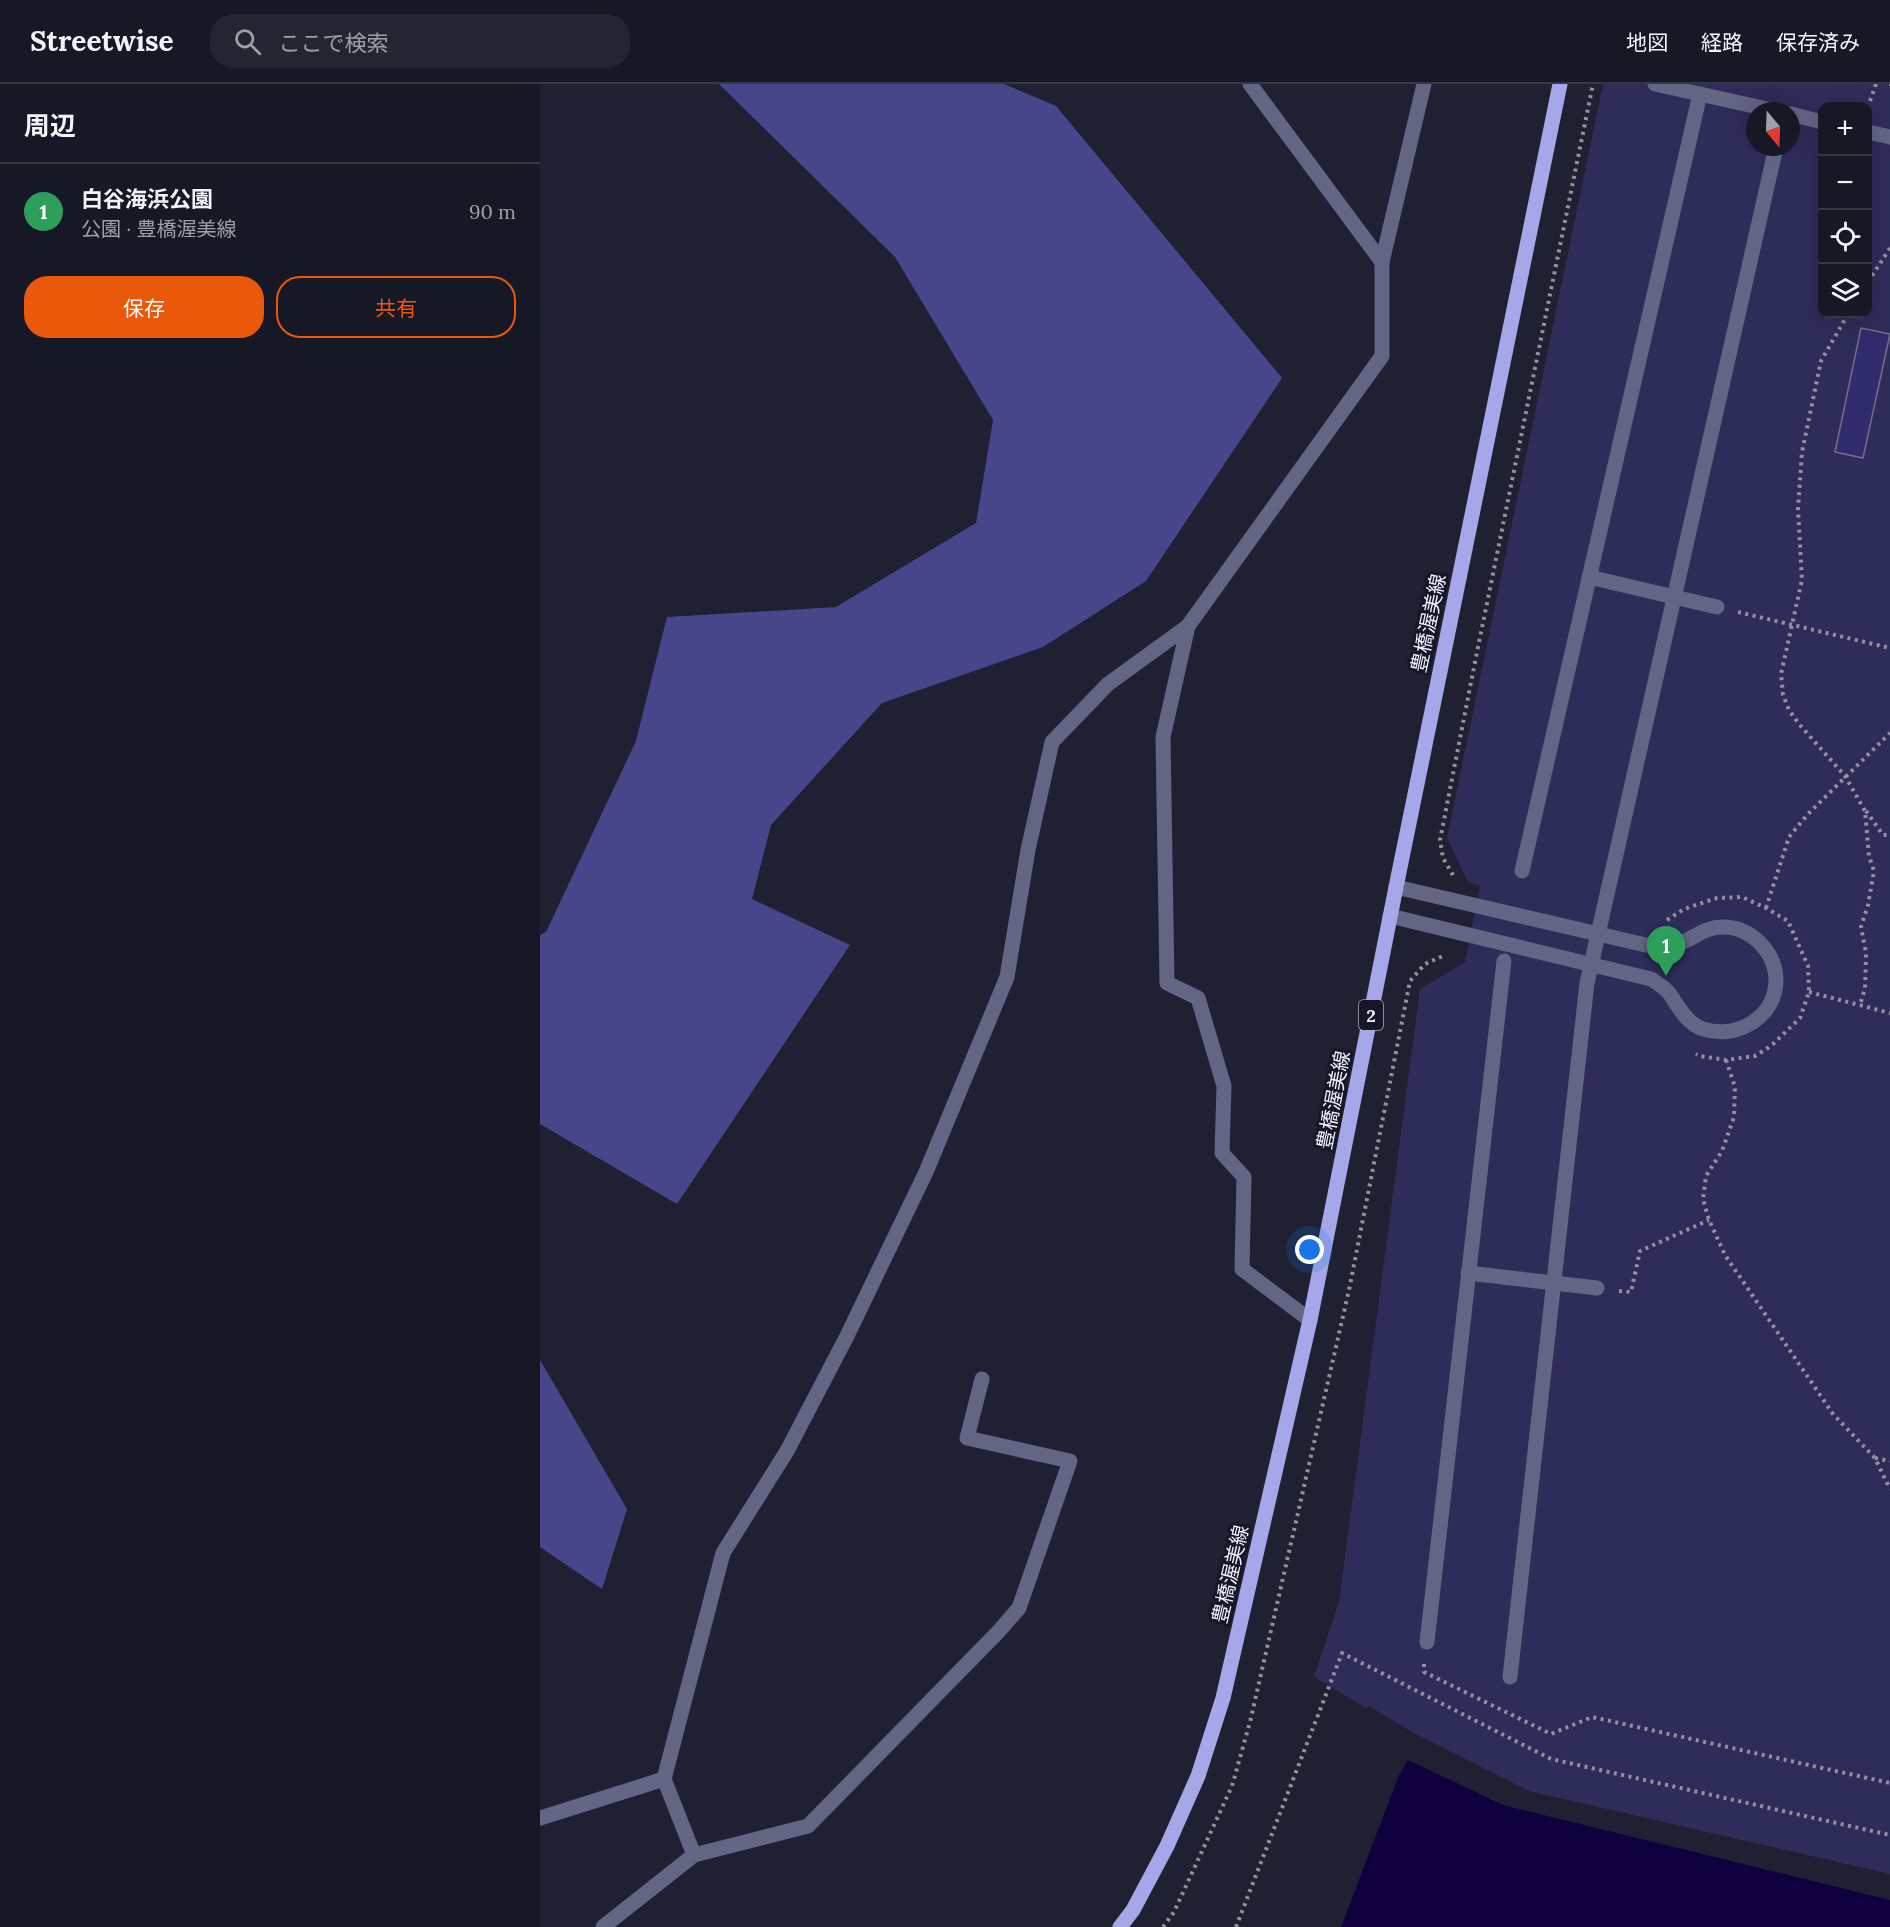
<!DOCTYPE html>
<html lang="ja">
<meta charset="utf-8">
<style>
body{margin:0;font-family:Lora,"Noto Sans JP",serif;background:#242532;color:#f1f3f6}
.controls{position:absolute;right:18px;top:18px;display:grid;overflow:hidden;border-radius:12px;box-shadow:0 6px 24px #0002}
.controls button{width:54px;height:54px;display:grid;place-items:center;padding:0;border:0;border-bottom:2px solid #363743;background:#171826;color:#f1f3f6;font:30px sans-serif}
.compass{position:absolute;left:1206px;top:18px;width:54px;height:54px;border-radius:50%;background:#171826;box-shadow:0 6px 24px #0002;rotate:161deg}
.you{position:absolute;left:770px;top:1166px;width:21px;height:21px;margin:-15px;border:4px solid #fff;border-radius:50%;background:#1a73e8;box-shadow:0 0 0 9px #1a73e833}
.badge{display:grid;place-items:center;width:39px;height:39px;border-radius:50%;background:#ea580c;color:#fff;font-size:20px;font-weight:700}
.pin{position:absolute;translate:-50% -50px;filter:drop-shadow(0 2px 3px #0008)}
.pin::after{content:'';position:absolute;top:32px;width:21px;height:18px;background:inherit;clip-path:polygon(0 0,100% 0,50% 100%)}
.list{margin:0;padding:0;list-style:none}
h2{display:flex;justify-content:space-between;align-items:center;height:78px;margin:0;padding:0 24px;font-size:26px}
h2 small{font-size:20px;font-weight:400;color:#9ea0a7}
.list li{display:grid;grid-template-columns:39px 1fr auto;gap:18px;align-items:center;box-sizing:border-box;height:96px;padding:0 24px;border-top:2px solid #363743}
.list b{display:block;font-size:22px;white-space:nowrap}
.list p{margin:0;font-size:20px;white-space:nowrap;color:#9ea0a7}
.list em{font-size:20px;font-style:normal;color:#9ea0a7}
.actions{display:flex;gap:12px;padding:18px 24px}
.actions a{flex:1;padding:14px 0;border:2px solid #ea580c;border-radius:24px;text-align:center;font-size:21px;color:#ea580c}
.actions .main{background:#ea580c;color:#fff}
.icon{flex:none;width:33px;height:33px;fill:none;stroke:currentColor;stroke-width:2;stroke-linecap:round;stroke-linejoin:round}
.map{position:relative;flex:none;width:1350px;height:1843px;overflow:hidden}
header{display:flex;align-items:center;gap:36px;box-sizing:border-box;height:84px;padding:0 30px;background:#171826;border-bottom:2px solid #363743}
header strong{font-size:28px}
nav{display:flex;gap:33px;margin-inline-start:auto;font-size:21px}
.search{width:420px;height:54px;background:#242532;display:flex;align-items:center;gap:15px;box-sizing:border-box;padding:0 21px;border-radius:24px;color:#9ea0a7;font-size:22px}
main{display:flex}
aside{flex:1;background:#171826}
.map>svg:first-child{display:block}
</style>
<header>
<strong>Streetwise</strong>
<div class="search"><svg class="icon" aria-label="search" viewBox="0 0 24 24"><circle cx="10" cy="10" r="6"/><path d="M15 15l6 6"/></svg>ここで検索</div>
<nav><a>地図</a><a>経路</a><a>保存済み</a></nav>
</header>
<main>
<aside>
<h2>周辺<small></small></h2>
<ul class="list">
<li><span class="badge" style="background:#2e9e5b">1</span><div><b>白谷海浜公園</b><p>公園 · 豊橋渥美線</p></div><em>90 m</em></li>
</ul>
<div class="actions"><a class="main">保存</a><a>共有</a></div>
</aside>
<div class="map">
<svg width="1350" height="1843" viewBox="0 0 1350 1843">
<rect width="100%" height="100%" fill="#1f2032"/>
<path fill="#2e2c59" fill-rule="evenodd" d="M1063 0H1350V1793L988 1710 871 1651 774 1593 799 1518 880 905 925 878 940 802 928 798 907 754ZM1282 22H1328V230H1282ZM1215 27H1251V63H1215Z"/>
<g fill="#48468a">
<path d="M179 0H464L516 22 742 294 606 497 503 563 342 619 231 741 212 815 310 861 137 1120 0 1040V851L6 848 96 657 127 533 296 523 436 439 453 336 355 173Z"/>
<path d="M0 1276 87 1425 62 1505 0 1463Z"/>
</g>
<path fill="#10003f" d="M871 1651 988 1710 1350 1793V1843H801L858 1693Z"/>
<path fill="#1f2032" d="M829 1622 872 1648 989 1707 1350 1790V1816L963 1721 868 1676 858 1693 801 1843H798L855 1695 808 1674 826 1624Z"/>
<path fill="#312c6e" stroke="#6f7087" stroke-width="1.5" d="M1321 244 1350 250 1323 374 1295 368Z"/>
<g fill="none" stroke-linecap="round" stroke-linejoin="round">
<g stroke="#9192a1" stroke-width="4" stroke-dasharray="3 4.5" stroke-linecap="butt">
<path d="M1349 0H1350"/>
<path d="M1330 17 1336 0"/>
<path d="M1328 198 1350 164"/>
<path d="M1308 230 1281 277 1262 368 1258 425 1262 496 1241 590 1243 611 1249 626 1259 640 1305 692 1325 727 1329 772 1334 787 1328 821 1321 843 1326 869 1325 904 1320 921"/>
<path d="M1198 528 1350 564"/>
<path d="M1326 727 1343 751H1350"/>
<path d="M913 791 903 774 900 756 936 573 1053 0"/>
<path d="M1226 824 1249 753 1268 730 1350 649"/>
<path d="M1127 836 1144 825 1177 814 1202 813 1226 824 1248 837 1268 882 1269 908 1260 934 1231 962 1215 972 1186 976 1160 972 1156 970"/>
<path d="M1269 908 1350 929"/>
<path d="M1186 976 1195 1003 1194 1033 1182 1067 1166 1092 1163 1115 1169 1136 1185 1171 1293 1330 1335 1374 1350 1405"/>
<path d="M1079 1207 1091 1208 1100 1167 1169 1136"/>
<path d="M1335 1374 1350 1377"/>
<path d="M884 1580V1588L1011 1650 1052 1633 1350 1699"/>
<path d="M623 1843 634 1828 692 1702 710 1638 809 1206 870 897 885 880 905 871"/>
<path d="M696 1843 802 1569 1011 1675 1350 1751"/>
</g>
<g stroke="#636584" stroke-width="15">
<path d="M1115 0 1236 27"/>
<path d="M1251 30 1282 38"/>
<path d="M1328 48 1350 53"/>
<path d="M1049 493 1177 523"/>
<path d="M982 787 1160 10"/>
<path d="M850 832 1111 895C1117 899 1124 903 1129 909 1139 923 1146 939 1163 945 1196 956 1235 934 1236 897 1236 868 1211 843 1183 843 1167 843 1158 851 1145 857 1138 861 1130 863 1123 865L856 803"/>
<path d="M928 1189 1057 1204"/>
<path d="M887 1558 964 877"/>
<path d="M970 1593 1047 899 1236 63"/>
</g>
<g stroke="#636584" stroke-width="15">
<path d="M710 0 842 178"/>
<path d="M648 542 623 653 627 899 658 914 684 1002 682 1069 704 1093 702 1185 770 1236"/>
<path d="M442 1295 427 1354 530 1377 479 1524 459 1547 268 1742 154 1771 124 1695 183 1469 247 1367 307 1252 386 1088 467 893 488 766 512 658 568 600 648 542 842 272V178L884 0"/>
<path d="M0 1734 124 1695"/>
<path d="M63 1843 154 1771"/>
</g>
<path stroke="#a5a7e9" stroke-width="15" d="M580 1843 593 1826 627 1762 658 1692 683 1614 770 1236 856 803 1020 0"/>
</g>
<g text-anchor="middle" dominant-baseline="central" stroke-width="6" stroke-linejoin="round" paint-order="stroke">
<rect fill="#161628" stroke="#afb0be" stroke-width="1.5" x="819" y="916" width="24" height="30" rx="4.5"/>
<g font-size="18" font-weight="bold" fill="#f1f2ff">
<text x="831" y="931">2</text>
</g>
<g font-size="20" fill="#f1f2ff" stroke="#161628">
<text transform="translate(888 539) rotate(-78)">豊橋渥美線</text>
<text transform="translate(793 1016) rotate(-79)">豊橋渥美線</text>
<text transform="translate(690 1490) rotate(-77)">豊橋渥美線</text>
</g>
</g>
</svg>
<div class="controls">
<button>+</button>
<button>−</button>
<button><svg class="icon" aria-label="locate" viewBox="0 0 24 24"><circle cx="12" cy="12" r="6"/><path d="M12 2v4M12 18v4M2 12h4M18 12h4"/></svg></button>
<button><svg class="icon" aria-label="layers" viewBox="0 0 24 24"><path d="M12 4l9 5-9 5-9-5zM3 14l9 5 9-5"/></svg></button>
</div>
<svg class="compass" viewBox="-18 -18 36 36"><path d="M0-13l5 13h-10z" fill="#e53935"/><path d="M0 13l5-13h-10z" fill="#9ea0a7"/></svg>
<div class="you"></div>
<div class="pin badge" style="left:1126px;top:892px;background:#2e9e5b">1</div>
</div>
</main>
